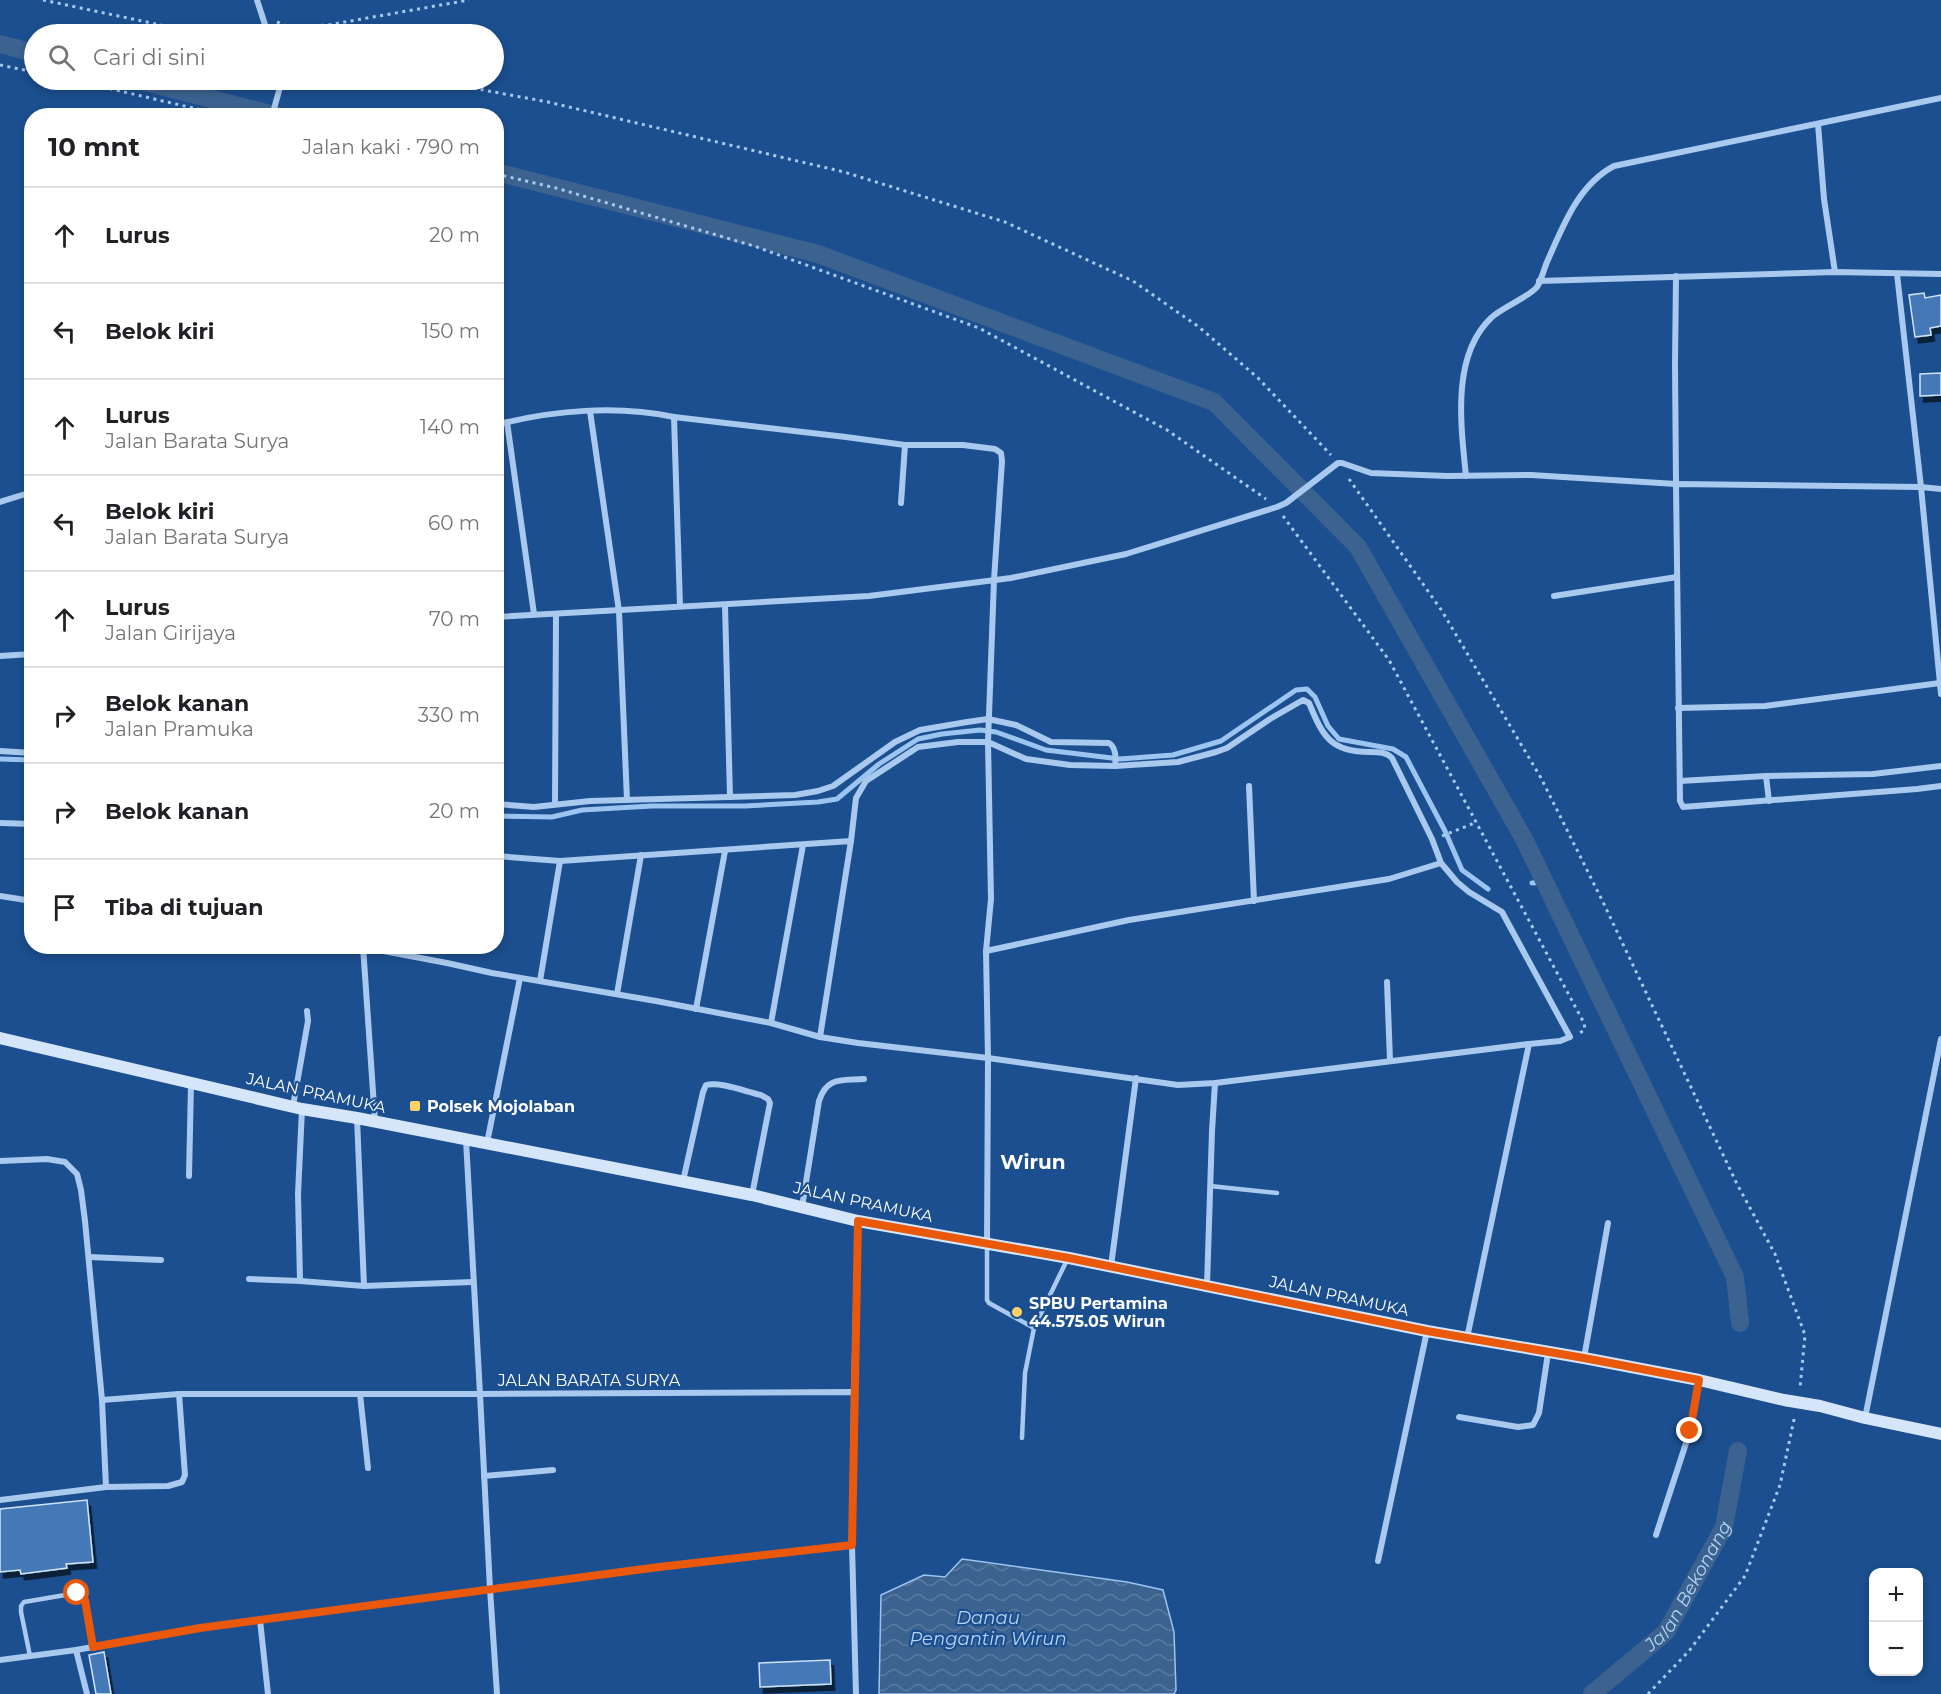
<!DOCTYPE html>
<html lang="id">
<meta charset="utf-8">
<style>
body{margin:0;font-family:Montserrat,sans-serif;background:#f6f6f6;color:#202124}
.controls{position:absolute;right:18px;bottom:18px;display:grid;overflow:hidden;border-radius:12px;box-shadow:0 3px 9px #0003}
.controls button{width:54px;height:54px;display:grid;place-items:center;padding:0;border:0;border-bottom:2px solid #e0e0e0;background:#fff;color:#202124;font:30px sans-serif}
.stop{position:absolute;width:18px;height:18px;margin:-14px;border:4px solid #ea580c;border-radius:50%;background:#fff}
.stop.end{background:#ea580c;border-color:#fff;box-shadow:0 2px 6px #0008}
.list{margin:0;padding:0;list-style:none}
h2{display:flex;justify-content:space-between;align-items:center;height:78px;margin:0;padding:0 24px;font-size:26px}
h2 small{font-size:20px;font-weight:400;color:#757577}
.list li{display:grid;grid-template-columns:39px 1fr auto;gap:18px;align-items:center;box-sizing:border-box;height:96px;padding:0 24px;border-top:2px solid #e0e0e0}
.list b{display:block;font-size:22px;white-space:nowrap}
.list p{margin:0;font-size:20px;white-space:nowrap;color:#757577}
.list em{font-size:20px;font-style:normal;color:#757577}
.icon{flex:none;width:33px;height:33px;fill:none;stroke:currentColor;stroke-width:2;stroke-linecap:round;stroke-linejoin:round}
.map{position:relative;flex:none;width:1941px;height:1694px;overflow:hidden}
.search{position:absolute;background:#fff;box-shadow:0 3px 9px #0003;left:24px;top:24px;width:480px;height:66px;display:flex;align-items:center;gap:15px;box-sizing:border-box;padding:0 21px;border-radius:33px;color:#757577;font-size:22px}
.panel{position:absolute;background:#fff;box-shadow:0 3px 9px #0003;left:24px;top:108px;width:480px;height:846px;border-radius:24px}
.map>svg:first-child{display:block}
</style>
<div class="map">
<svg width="1941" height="1694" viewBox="0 0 1941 1694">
<defs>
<pattern id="water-waves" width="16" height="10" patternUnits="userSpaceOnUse" patternTransform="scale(1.5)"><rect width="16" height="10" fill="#3c6290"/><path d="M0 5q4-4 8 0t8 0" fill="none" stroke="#597aa1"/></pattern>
<filter id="shadow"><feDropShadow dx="3.5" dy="6" stdDeviation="0" flood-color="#0009"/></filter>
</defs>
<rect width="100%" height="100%" fill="#1b4f8f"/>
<path fill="url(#water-waves)" stroke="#9cc4f0" stroke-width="1.5" d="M962 1559 1127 1582 1163 1590 1174 1632 1176 1690 1174 1694H879L881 1595 924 1575 945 1577Z"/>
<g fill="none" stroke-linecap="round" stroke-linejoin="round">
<g stroke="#9cc4f0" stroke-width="5">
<path d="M0 759 32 760"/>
<path d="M496 816 552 817 582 810 652 806H745L818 802 837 799 879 764 918 739 942 734 980 730 996 732 1046 750 1120 759 1173 755 1221 741 1296 690 1307 689 1315 697 1328 726 1339 739 1393 749 1406 757 1445 831 1462 870 1488 889"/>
<path d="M1532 883 1544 882"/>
</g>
<g stroke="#3c6290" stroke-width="18">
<path d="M0 44 34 53"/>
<path d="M137 80 278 116"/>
<path d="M496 172 818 254 1214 402 1358 547 1524 839 1735 1277 1740 1323"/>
<path id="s1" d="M1592 1694 1666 1632 1724 1527 1738 1451"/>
</g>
</g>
<g fill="#4478b7" stroke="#cfe3fa" stroke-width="1.5" filter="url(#shadow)">
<path d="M1924 293 1925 298 1941 295V326L1930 328 1931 335 1915 337 1909 295Z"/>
<path d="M1941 373V395L1920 396V374Z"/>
<path d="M87 1500 93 1562 66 1564 67 1568 21 1574 20 1570 0 1572V1509Z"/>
<path d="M104 1652 111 1694H96L89 1655Z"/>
<path d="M830 1660 831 1684 760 1687 759 1663Z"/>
</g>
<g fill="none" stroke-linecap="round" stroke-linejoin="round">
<g stroke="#a9c9ee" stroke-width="3" stroke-dasharray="3 4.5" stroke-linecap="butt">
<path d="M43 0 203 34"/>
<path d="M277 22 289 27 328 25 469 0"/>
<path d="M0 65 34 72"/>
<path d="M73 80 227 116"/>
<path d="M429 80 548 102 844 172 1005 222 1133 281 1199 327 1258 378 1331 455"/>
<path d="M496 174 556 188 754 246 979 328 1167 430 1266 499"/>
<path d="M1349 479 1442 611 1541 778 1602 900 1737 1184 1775 1254 1805 1335 1800 1388"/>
<path d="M1283 516 1389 660 1584 1023 1585 1029 1579 1034"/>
<path d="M1442 836 1477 822"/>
<path d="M1648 1694 1689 1651 1745 1576 1780 1485 1795 1415"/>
</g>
<g stroke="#a9c9ee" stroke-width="4.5">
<path d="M1210 1186 1277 1193"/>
<path d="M987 1243V1300L989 1303 1034 1328 1067 1260"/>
<path d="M1022 1438 1025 1373 1034 1328"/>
<path d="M30 1656 21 1612V1606L24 1602 77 1593 83 1596 85 1600 93 1647"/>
</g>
<g stroke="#a9c9ee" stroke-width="6">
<path d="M257 0 268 34"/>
<path d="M272 116 282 80"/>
<path d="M1818 124 1824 199 1835 272"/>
<path d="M1897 274 1921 487 1941 694"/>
<path d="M1539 281 1835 272 1941 274"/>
<path d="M590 411 619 611 627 800"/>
<path d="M674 417 680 606"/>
<path d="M507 422 534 614"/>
<path d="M496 425C553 410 617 405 674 417L846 437 905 445H963L995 449 1001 453 1002 461 994 580 988 742 991 899 986 951 988 1058 987 1243"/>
<path d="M1466 476C1461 426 1451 356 1491 318 1501 308 1529 297 1537 287 1541 281 1544 269 1547 262 1563 226 1578 185 1614 166L1941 98"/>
<path d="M1941 489 1921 487 1676 484 1680 801 1683 807 1917 789 1941 786"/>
<path d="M0 502 32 492"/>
<path d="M901 503 905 445"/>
<path d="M1554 596 1677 577"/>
<path d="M725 605 730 797"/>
<path d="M496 617 869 596 1011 578 1126 554 1277 507 1286 503 1338 463H1342L1371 473 1447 476 1531 475 1676 484 1675 364 1676 276"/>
<path d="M0 656 32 654"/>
<path d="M1678 708 1765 706 1940 683"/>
<path d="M0 751 32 753"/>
<path d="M1766 776 1873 774 1941 766"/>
<path d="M1680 781 1766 776 1769 801"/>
<path d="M1249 786 1254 901"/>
<path d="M496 804 534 807 590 801 795 795 818 791 833 786 895 742 920 730 967 722 988 719 1016 725 1051 742 1109 743C1116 747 1116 758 1115 766"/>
<path d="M555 804 556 615"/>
<path d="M0 823 32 824"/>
<path d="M851 841 856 798 866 781 918 747 958 742H988L1026 759 1070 765 1115 766 1178 762 1216 752 1227 748 1270 719 1303 700 1309 703C1323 737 1331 752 1370 752 1379 752 1386 752 1392 758L1432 839 1441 863 1389 879 1129 920 986 951"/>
<path d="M496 856 560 861 851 841 820 1037"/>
<path d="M1441 863 1457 882 1469 892 1502 912 1570 1037 1560 1041 1529 1044"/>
<path d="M0 896 32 901"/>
<path d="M357 946 447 963 492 973 656 1001 771 1023 820 1037 858 1043 988 1058 1178 1085 1215 1083 1529 1044 1467 1338"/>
<path d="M363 946 375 1121"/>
<path d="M540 981 560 861"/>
<path d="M1387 982 1390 1060"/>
<path d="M617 994 641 855"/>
<path d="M696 1009 725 851"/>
<path d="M771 1023 803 845"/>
<path d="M293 1106 308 1021 307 1011"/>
<path d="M357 1118 364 1286"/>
<path d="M487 1143 520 978"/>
<path d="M0 1161 47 1159 65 1162 77 1174 81 1190 85 1221 102 1400 106 1487 0 1500"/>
<path d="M189 1176 191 1083"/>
<path d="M683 1181 703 1092 706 1085C719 1081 747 1092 761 1095L768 1099 770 1103 752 1195"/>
<path d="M802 1207 819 1101C827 1076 842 1081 864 1079"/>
<path d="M89 1257 161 1260"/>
<path d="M1111 1266 1136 1078"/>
<path d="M249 1279 300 1281 364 1286 473 1282"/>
<path d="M300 1281 298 1194 302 1109"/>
<path d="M1207 1286 1212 1131 1215 1083"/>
<path d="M1584 1358 1608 1223"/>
<path d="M854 1392 858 1221"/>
<path d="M360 1394 368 1468"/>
<path d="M102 1400 179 1394H480L466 1140"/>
<path d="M1459 1417 1518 1427 1533 1425 1539 1413 1548 1353"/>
<path d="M1865 1418 1941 1039"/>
<path d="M484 1476 553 1470"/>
<path d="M106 1487 168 1486 182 1482 185 1475 179 1394"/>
<path d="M1656 1535 1690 1431 1699 1380"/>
<path d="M852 1545 659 1567 490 1589 480 1394 854 1392 852 1545 856 1694"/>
<path d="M1378 1561 1427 1331"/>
<path d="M260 1620 268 1694"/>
<path d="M76 1650 87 1694"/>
<path d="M0 1660 76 1650 200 1628 490 1589 497 1694"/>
</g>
<path stroke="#d6e6fa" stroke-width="12" d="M0 1038 302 1109 357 1118 752 1195 858 1221 1069 1258 1427 1331 1584 1358 1699 1380 1784 1400 1820 1406 1865 1418 1941 1434"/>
</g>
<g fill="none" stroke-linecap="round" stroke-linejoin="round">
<path stroke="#ea580c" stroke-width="8" d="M77 1593 83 1596 85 1600 93 1647 200 1628 659 1567 852 1545 858 1221 1069 1258 1427 1331 1584 1358 1699 1380 1690 1431"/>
</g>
<g fill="#ffd166" stroke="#1b4f8f" stroke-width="2">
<rect x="409" y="1100" width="12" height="12" rx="3"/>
<circle cx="1017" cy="1312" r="6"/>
</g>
<g text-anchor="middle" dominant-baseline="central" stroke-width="4.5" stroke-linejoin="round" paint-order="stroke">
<g font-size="16" fill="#fff" stroke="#1b4f8f">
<text transform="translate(316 1093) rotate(12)">JALAN PRAMUKA</text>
<text transform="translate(863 1202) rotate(12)">JALAN PRAMUKA</text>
<text transform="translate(1339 1296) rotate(12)">JALAN PRAMUKA</text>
<text x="589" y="1380">JALAN BARATA SURYA</text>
</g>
<g font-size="16" font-weight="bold" fill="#fff" stroke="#1b4f8f" text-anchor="start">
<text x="427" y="1106">Polsek Mojolaban</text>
<text x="1029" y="1303">SPBU Pertamina<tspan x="1029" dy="18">44.575.05 Wirun</tspan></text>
</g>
<g font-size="18" font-style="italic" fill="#b5d3f5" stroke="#1b4f8f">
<text stroke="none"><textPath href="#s1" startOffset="147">Jalan Bekonang</textPath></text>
<text x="988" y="1618">Danau<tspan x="988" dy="21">Pengantin Wirun</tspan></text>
</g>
<g font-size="20" font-weight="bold" fill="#fff" stroke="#1b4f8f">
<text x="1033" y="1162">Wirun</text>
</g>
</g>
</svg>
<div class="controls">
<button>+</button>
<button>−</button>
</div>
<div class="stop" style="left:77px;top:1593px"></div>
<div class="stop end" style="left:1690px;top:1431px"></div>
<div class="search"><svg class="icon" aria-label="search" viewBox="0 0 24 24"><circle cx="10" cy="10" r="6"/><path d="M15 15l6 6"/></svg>Cari di sini</div>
<section class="panel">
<h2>10 mnt<small>Jalan kaki · 790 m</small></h2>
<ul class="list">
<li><svg class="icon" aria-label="ahead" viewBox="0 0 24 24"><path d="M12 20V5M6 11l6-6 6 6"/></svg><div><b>Lurus</b></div><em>20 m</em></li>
<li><svg class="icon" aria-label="left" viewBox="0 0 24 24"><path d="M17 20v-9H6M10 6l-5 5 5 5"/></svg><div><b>Belok kiri</b></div><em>150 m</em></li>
<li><svg class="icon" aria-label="ahead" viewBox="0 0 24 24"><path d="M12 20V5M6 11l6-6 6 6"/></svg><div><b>Lurus</b><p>Jalan Barata Surya</p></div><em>140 m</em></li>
<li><svg class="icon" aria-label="left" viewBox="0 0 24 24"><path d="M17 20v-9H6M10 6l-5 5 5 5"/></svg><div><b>Belok kiri</b><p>Jalan Barata Surya</p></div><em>60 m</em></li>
<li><svg class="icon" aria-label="ahead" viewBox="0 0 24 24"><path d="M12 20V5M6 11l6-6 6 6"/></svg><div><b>Lurus</b><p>Jalan Girijaya</p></div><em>70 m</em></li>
<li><svg class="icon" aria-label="right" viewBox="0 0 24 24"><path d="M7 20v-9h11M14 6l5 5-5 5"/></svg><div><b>Belok kanan</b><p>Jalan Pramuka</p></div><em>330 m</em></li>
<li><svg class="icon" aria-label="right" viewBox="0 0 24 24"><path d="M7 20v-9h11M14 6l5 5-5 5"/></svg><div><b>Belok kanan</b></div><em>20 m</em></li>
<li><svg class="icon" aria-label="arrive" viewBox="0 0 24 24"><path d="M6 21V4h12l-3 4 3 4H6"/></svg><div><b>Tiba di tujuan</b></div></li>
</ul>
</section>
</div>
